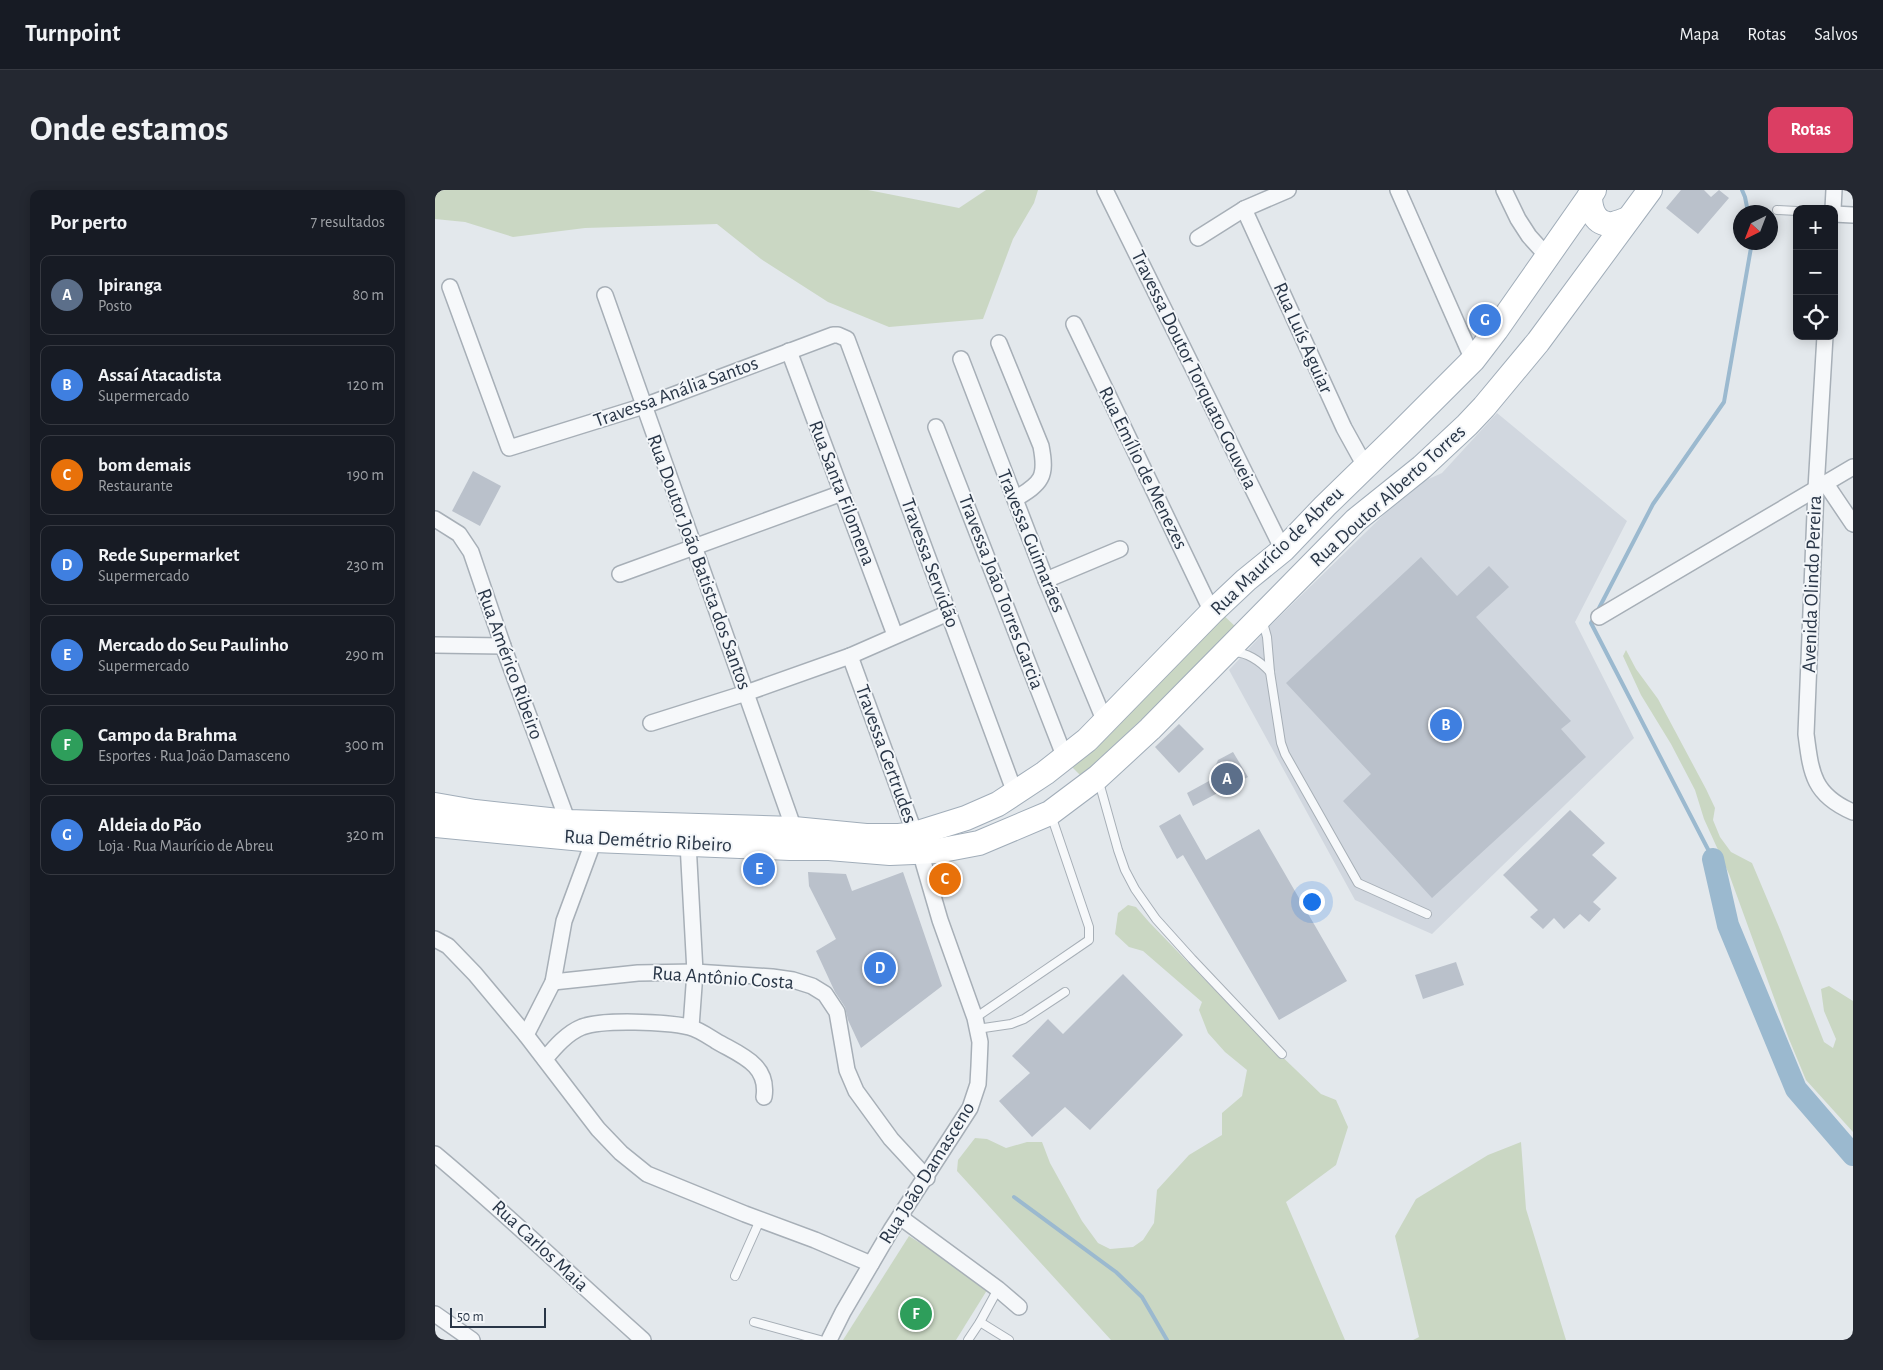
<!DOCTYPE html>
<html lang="pt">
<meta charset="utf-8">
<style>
body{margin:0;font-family:"Alegreya Sans",sans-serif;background:#242831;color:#f1f3f6}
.controls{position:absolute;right:15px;top:15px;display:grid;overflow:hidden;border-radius:10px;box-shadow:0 2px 12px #0003}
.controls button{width:45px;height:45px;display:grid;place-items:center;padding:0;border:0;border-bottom:1px solid #363941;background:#171b24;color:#f1f3f6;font:25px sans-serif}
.compass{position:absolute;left:1298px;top:15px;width:45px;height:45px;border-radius:50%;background:#171b24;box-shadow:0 2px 12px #0003;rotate:222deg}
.scale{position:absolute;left:15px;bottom:12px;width:96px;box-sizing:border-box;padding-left:5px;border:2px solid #293647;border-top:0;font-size:14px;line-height:18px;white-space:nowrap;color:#293647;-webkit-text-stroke:4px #f3f6f9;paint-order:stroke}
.you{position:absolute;left:876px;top:711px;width:18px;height:18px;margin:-12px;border:4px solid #fff;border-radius:50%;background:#1a73e8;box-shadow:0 0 0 8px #1a73e833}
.badge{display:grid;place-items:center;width:32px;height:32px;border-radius:50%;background:#db3e63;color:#fff;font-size:16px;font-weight:700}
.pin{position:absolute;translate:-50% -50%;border:2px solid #fff;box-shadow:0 1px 5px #0006}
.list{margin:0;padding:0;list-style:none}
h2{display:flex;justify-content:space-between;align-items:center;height:65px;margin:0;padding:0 20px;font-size:21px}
h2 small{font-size:16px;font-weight:400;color:#9ea1a6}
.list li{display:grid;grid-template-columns:32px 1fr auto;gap:15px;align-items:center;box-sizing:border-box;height:80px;margin:0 10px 10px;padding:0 10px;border:1px solid #363941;border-radius:10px}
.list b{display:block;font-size:19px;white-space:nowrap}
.list p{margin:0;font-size:16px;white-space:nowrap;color:#9ea1a6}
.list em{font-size:16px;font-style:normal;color:#9ea1a6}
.icon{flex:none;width:28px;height:28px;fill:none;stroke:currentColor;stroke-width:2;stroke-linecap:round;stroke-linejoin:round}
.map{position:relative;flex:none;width:1418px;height:1150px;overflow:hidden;border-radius:10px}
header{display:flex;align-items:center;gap:30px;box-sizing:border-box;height:70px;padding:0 25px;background:#171b24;border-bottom:1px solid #363941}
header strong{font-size:24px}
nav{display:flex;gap:28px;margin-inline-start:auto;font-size:18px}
.intro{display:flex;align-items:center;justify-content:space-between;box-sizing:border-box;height:120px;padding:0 30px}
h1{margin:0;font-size:35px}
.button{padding:12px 22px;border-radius:10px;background:#db3e63;color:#fff;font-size:18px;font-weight:700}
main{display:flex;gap:30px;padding:0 30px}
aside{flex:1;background:#171b24;border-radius:10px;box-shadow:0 2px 12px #0003}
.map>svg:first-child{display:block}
</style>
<header>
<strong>Turnpoint</strong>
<nav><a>Mapa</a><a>Rotas</a><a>Salvos</a></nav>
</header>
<div class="intro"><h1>Onde estamos</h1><a class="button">Rotas</a></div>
<main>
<aside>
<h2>Por perto<small>7 resultados</small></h2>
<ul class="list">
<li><span class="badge" style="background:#5c6f8a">A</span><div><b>Ipiranga</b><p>Posto</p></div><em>80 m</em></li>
<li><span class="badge" style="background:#3f7fe0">B</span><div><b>Assaí Atacadista</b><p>Supermercado</p></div><em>120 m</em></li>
<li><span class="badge" style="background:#e8710a">C</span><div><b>bom demais</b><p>Restaurante</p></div><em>190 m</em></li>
<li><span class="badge" style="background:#3f7fe0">D</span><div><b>Rede Supermarket</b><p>Supermercado</p></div><em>230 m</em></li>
<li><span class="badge" style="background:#3f7fe0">E</span><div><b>Mercado do Seu Paulinho</b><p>Supermercado</p></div><em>290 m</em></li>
<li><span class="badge" style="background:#2e9e5b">F</span><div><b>Campo da Brahma</b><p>Esportes · Rua João Damasceno</p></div><em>300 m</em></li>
<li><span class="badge" style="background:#3f7fe0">G</span><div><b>Aldeia do Pão</b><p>Loja · Rua Maurício de Abreu</p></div><em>320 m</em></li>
</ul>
</aside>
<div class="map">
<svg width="1418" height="1150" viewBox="0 0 1418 1150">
<rect width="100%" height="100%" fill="#e3e8ec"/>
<path fill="#d1d7df" d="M1062 223 1192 331 1140 432 1199 548 997 744 920 710 794 480 836 435 978 296 1007 283Z"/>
<g fill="#cad7c3">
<path d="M0 0H433L524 18 551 0H603L599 13 578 49 548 129 454 137 393 112 326 69 282 34 150 38 78 47 30 32 0 29Z"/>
<path d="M785 422 803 439 646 586 634 574Z"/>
<path d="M1191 460 1201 479 1223 509 1271 599 1280 618 1278 630 1285 647 1296 662 1317 673 1346 742 1389 852 1398 858 1401 849 1389 821 1386 799 1394 796 1418 811V942L1371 890 1354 849 1294 684 1269 629 1260 600 1236 554 1206 505 1188 466Z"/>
<path d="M693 715 701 717 714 732 805 826 886 904 901 910 913 937 901 975 851 1012 910 1150H676L522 981 523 970 540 948 552 949 571 958 592 952H607L615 973 647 1031 663 1053 675 1059 698 1057 708 1050 719 1033 722 1000 754 965 787 945V923L807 906 812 880 790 862 773 843 764 820 767 812 708 761 694 757 680 744 683 723Z"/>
<path d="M1086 952 1091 1019 1131 1150H978L984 1147 960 1046 981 1009 1053 965Z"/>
<path d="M474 1046 554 1097 521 1150H408Z"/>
</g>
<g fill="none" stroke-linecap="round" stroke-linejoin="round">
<g stroke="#9bb9cf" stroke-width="4">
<path d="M1307 0 1310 7 1313 22"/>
<path d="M1162 422 1218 314 1289 212 1317 52"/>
<path d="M1159 428 1156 433 1278 669"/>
<path d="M579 1007 681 1082 707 1107 732 1150"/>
</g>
<path stroke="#9bb9cf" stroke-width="22" d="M1278 669 1293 735 1361 899 1418 965"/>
</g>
<g fill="#bac1cb">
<path d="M1246 0H1269L1276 7 1284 0 1294 8 1263 44 1231 18Z"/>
<path d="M38 281 66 296 45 336 17 321Z"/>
<path d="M986 367 1022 406 1054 376 1074 397 1041 427 1136 531 1126 539 1151 567 997 708 908 611 936 584 851 493Z"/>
<path d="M744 534 769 559 744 583 720 557Z"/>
<path d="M798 562 813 587 758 616 752 603 774 591 783 570Z"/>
<path d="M1135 620 1170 653 1157 665 1182 688 1158 712 1166 719 1154 732 1145 724 1129 739 1119 728 1108 739 1095 727 1103 720 1068 685Z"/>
<path d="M745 624 771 670 824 639 912 791 844 830 748 665 742 669 724 636Z"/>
<path d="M373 682 411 684 417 701 468 682 507 796 426 858 413 830 410 817 400 802 381 761 401 749 374 696Z"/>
<path d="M1021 772 1029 795 988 809 980 785Z"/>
<path d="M688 784 748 845 655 940 630 917 597 947 564 911 595 883 577 866 613 829 628 844Z"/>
</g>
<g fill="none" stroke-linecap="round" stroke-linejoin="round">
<defs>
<g id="lane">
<path d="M1342 20 1362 21"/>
<path d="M827 429 832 447 835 482 846 553 850 564 923 693 992 724"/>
<path d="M796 463C810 460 826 472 835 482"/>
<path d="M664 592 683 660 690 680 700 699 721 729 757 769 847 864"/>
<path d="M540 828 654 750V737L616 625"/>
<path d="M542 839 576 834 589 829 630 802"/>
<path d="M300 1086 325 1030"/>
<path d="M319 1132 385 1150"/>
<path d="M545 1132 574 1150"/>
<path d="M533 1150 545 1132 563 1099"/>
</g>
<g id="street">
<path d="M670 0 848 360"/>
<path d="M963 0 1038 170"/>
<path d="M1069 0 1083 29 1094 46 1112 66"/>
<path d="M809 19 909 238 930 276"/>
<path d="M1398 19 1399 0"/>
<path d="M1399 24 1418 25"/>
<path d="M763 48 809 19 853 0"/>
<path d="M15 97 74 258 209 216 398 145H403L412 149 580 603"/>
<path d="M170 105 359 639"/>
<path d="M639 134 777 422"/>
<path d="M1390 146 1381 299 1371 544C1376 583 1378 605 1418 622"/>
<path d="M564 153 606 256C612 287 607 293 580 309"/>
<path d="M354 161 460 445"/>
<path d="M526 169 611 390 670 532"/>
<path d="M501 237 630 568"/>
<path d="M1391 294 1418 334"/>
<path d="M0 329 24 344 36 362 68 456 133 632"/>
<path d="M185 384 407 303"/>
<path d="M611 390 685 359"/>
<path d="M1164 427 1418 277"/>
<path d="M0 455 68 456"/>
<path d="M216 533 311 503 415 466 513 423"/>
<path d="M253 653 260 782 256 837"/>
<path d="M0 749 13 756 40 784 91 845 163 939 186 963 212 984 310 1024 380 1050 436 1074"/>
<path d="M118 792 203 783 260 782 337 787 358 790 377 796 390 804 402 822 412 880 421 901 456 949 492 988"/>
<path d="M91 845 118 792 129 731 159 650"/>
<path d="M110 869C120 857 132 843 147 837 169 829 231 832 254 837 263 839 273 846 281 851 305 865 334 874 329 907"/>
<path d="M0 964C72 1024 138 1088 208 1150"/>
<path d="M465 1027 563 1099 584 1117"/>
<path d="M0 1124 37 1150"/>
<path d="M394 1150 408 1122 456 1040 535 918 543 894 544 876 545 852 540 828 505 730 480 644 415 466"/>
</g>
<g id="primary">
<path d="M1155 5C1155 17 1158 32 1173 34 1179 35 1187 31 1193 29"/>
<path d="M0 615 40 622 133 632 359 639 431 646H464L480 644 531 628 563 614 610 583 652 550 777 422 811 390 848 360 890 316 964 244 1038 170 1061 140 1159 0"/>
<path d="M0 635 159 650 355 658H394L455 663 502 661 544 653 615 623 663 587 715 539 921 330 987 277 1032 235 1049 217 1103 152 1215 0"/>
</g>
</defs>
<use href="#lane" stroke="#a7afb7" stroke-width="10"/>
<use href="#street" stroke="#a7afb7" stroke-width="18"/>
<use href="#primary" stroke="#a1adb9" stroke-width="26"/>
<use href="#lane" stroke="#f6f8fa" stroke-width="8"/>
<use href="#street" stroke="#f6f8fa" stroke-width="15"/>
<use href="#primary" stroke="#fff" stroke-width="24"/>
</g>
<g text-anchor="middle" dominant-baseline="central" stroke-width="4" stroke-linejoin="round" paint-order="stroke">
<g font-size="20" fill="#293647" stroke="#f3f6f9">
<text transform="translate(868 148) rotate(66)">Rua Luís Aguiar</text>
<text transform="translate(759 180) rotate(64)">Travessa Doutor Torquato Gouveia</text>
<text transform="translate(241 202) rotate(-20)">Travessa Anália Santos</text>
<text transform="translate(708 278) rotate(64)">Rua Emílio de Menezes</text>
<text transform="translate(407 303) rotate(69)">Rua Santa Filomena</text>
<text transform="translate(953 306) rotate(-42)">Rua Doutor Alberto Torres</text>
<text transform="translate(596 351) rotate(68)">Travessa Guimarães</text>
<text transform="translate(842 361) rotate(-44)">Rua Maurício de Abreu</text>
<text transform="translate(264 372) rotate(70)">Rua Doutor João Batista dos Santos</text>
<text transform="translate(495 373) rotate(70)">Travessa Servidão</text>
<text transform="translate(1377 394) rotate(-88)">Avenida Olindo Pereira</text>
<text transform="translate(566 402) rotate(69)">Travessa João Torres Garcia</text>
<text transform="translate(75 474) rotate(70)">Rua Américo Ribeiro</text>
<text transform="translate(451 564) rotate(70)">Travessa Gertrudes</text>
<text transform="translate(213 651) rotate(3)">Rua Demétrio Ribeiro</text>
<text transform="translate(288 788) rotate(4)">Rua Antônio Costa</text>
<text transform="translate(492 983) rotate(-58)">Rua João Damasceno</text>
<text transform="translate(105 1056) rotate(43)">Rua Carlos Maia</text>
</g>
</g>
</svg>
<div class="controls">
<button>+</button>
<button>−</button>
<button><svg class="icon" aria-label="locate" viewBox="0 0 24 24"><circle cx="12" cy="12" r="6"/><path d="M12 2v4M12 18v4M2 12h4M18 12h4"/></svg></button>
</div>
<svg class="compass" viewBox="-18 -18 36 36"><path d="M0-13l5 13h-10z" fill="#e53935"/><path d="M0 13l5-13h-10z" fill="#9ea1a6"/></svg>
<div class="scale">50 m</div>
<div class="you"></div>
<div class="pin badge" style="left:792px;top:589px;background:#5c6f8a">A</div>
<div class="pin badge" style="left:1011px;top:535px;background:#3f7fe0">B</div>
<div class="pin badge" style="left:510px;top:689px;background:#e8710a">C</div>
<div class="pin badge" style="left:445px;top:778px;background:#3f7fe0">D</div>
<div class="pin badge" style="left:324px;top:679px;background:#3f7fe0">E</div>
<div class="pin badge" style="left:481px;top:1124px;background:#2e9e5b">F</div>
<div class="pin badge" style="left:1050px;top:130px;background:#3f7fe0">G</div>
</div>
</main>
